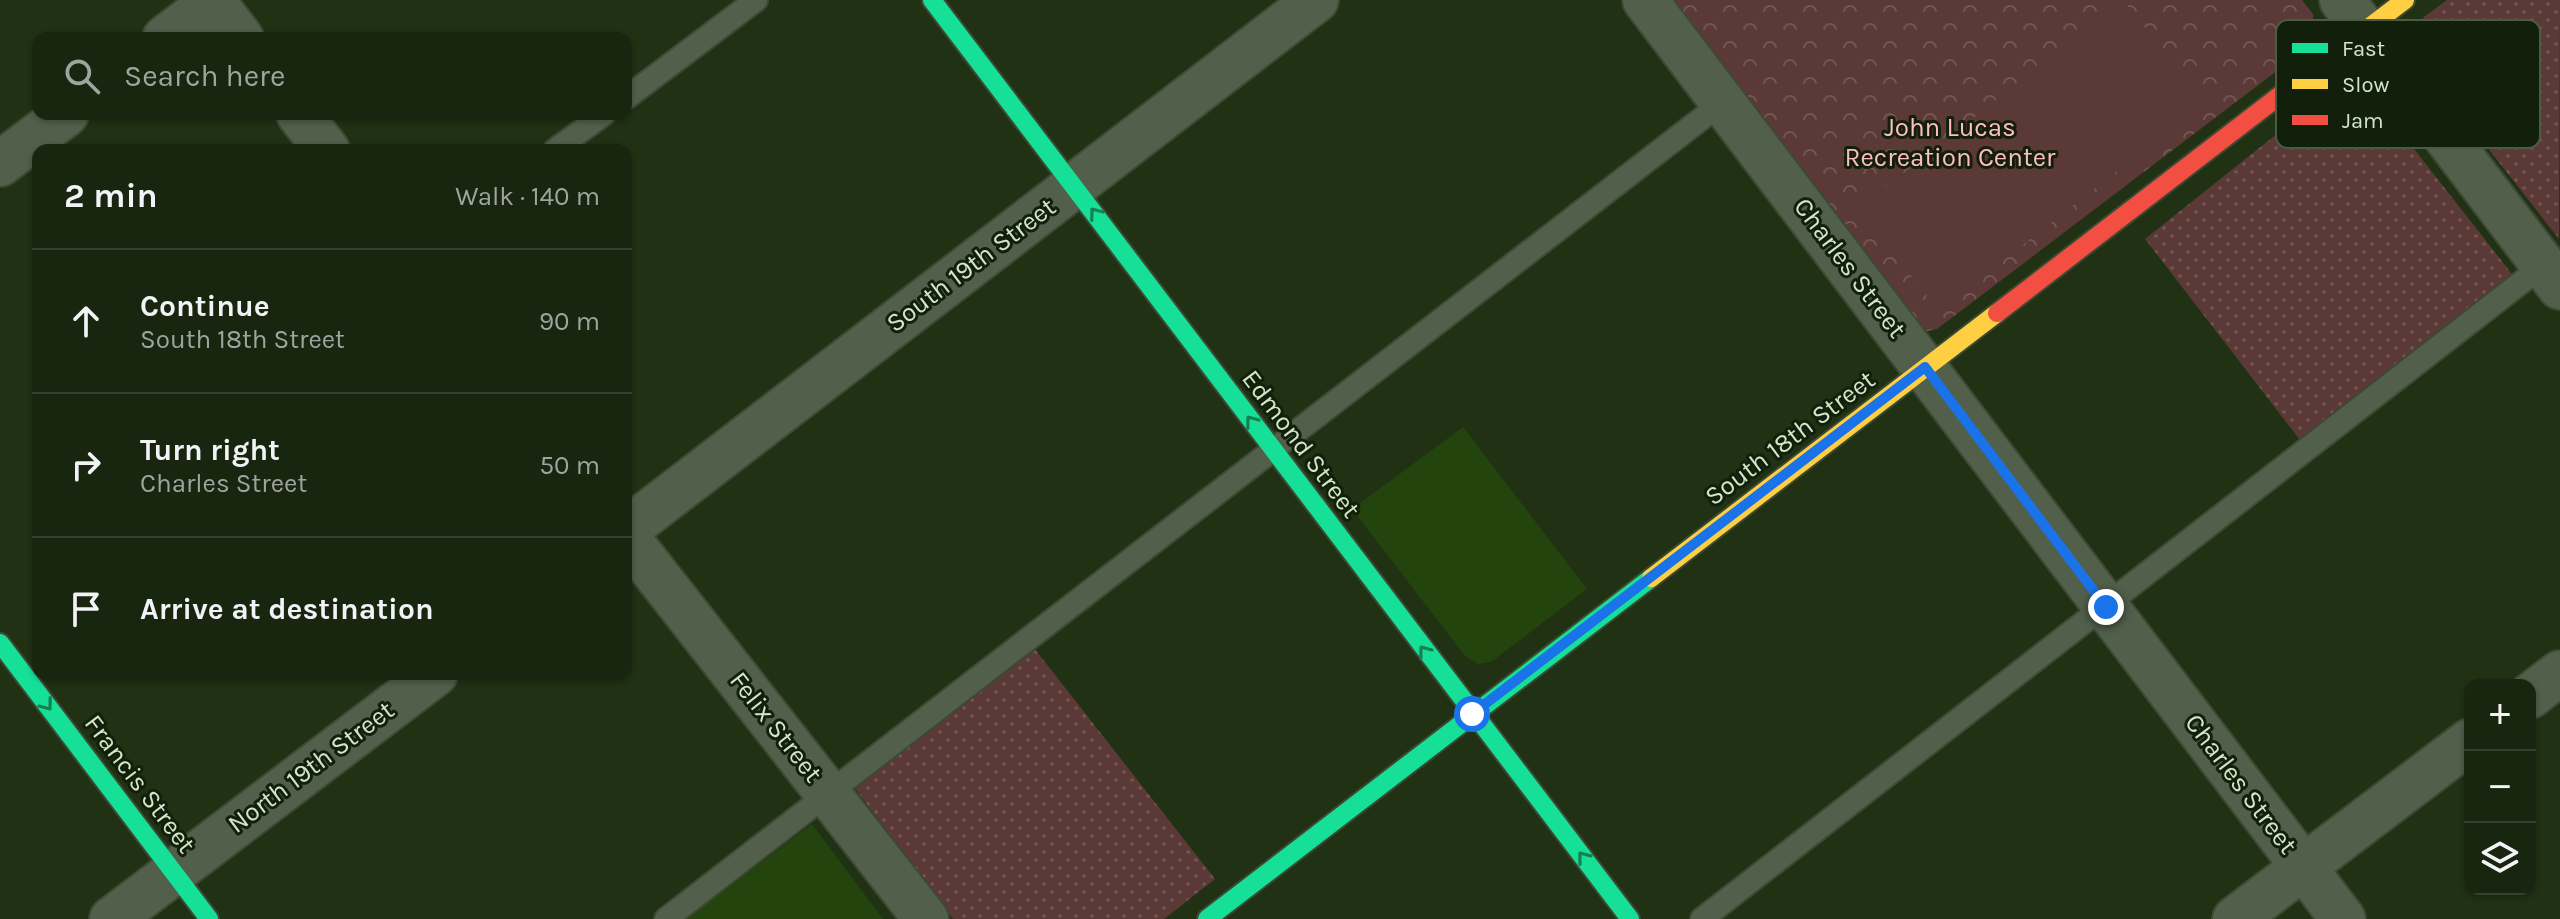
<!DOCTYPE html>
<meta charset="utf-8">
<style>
body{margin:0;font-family:Karla,sans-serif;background:#212d18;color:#f1f3f6}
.controls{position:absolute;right:24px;bottom:24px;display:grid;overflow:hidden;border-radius:16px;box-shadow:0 2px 6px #0004}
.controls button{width:72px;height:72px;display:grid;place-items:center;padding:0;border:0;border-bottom:2px solid #36422f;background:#18250f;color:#f1f3f6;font:40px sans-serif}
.stop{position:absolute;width:24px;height:24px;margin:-18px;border:6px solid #1a73e8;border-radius:50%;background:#fff}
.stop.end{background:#1a73e8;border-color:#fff;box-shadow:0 2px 8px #0008}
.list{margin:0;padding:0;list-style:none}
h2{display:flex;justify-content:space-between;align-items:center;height:104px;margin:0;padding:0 32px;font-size:34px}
h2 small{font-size:26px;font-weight:400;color:#9fa59e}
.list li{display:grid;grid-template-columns:52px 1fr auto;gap:24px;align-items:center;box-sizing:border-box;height:144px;padding:0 32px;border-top:2px solid #36422f}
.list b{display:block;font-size:30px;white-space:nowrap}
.list p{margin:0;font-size:26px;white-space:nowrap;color:#9fa59e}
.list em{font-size:26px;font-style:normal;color:#9fa59e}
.icon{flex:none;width:44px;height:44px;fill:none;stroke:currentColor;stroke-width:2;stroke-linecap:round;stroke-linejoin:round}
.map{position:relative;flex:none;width:2560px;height:919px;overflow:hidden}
.search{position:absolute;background:#18250f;box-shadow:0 2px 6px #0004;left:32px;top:32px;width:600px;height:88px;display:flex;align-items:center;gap:20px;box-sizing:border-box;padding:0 28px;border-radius:16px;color:#9fa59e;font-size:30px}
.panel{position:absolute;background:#18250f;box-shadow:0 2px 6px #0004;left:32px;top:144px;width:600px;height:536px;border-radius:16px}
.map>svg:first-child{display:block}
</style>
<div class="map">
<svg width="2560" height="919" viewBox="0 0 2560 919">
<defs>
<pattern id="grass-dots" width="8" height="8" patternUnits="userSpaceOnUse" patternTransform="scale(2)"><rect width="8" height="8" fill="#5a3937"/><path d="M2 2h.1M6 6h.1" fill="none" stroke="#715653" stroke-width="1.8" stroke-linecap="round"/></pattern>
<pattern id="park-crowns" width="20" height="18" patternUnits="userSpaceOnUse" patternTransform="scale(2)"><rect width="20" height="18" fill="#5a3937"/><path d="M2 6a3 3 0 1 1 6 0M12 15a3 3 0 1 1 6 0" fill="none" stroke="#715653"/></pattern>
</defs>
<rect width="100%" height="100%" fill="#203114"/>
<g fill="#23450d">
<path d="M1463 427 1587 589 1491 662 1478 664 1465 656 1352 509Z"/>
<path d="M812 824 883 919H686Z"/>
</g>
<g fill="url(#grass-dots)">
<path d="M2447 0H2560L2559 239 2414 54 2411 36 2424 17Z"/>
<path d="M2350 84 2367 89 2512 274 2300 440 2145 239 2327 94Z"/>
<path d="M1034 648 1215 879 1164 919H953L854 787Z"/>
</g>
<path fill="url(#park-crowns)" d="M1664 0H2302L2313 14 2314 36 2302 52 1937 329 1923 332Z"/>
<path fill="#5a3937" d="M2123 0 2204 102 1939 311 1858 209Z"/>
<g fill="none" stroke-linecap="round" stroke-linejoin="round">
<defs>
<g id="lane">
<path d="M626 98 756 0"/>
<path d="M555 150 604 114"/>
<path d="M666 919 1723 102"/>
<path d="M1702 919 2550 260"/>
</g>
<g id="street">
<path d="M212 0 241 38"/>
<path d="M1645 0 2343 919"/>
<path d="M2342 0 2560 287"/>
<path d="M165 38 215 0"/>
<path d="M299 114 327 150"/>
<path d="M0 164 66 114"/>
<path d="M626 530 1316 0"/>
<path d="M626 536 926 919"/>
<path d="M2530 696 2560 673"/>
<path d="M112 919 435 674"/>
<path d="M2235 919 2470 741"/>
</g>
<g id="fast">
<path d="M932 0 1630 919"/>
<path d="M0 643 209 919"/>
<path d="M1207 919 1651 578"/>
</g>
<g id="slow">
<path d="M2305 76 2405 0"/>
<path d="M1651 578 1997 313"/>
</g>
<path id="jam" d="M1997 313 2305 76"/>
</defs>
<use href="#lane" stroke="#3c4a34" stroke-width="26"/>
<use href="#street" stroke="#3c4a34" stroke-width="48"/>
<use href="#fast" stroke="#3c4a34" stroke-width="22"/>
<use href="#slow" stroke="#3c4a34" stroke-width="22"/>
<use href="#jam" stroke="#3c4a34" stroke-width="22"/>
<use href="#lane" stroke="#525f4b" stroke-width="22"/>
<use href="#street" stroke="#525f4b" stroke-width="44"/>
<use href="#fast" stroke="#16e098" stroke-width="18"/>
<use href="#slow" stroke="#ffcf43" stroke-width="18"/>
<use href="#jam" stroke="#f24e42" stroke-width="18"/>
</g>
<defs><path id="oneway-chevron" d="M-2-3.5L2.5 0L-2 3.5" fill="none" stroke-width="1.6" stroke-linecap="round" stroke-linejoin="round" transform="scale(2)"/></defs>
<g stroke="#148052">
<use href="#oneway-chevron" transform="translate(1095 213) rotate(-127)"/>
<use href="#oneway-chevron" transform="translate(1251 421) rotate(-127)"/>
<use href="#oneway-chevron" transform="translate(1424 651) rotate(-127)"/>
<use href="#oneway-chevron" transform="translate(47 705) rotate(53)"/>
<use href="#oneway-chevron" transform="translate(1583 857) rotate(-128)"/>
</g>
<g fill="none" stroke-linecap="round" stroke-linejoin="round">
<path stroke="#1a73e8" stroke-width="10" d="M1472 714 1925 367 2106 607"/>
</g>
<g text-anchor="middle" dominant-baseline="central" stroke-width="6" stroke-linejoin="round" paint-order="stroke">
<g font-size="26" fill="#febdc0" stroke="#12200b">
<text x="1950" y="127">John Lucas<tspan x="1950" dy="30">Recreation Center</tspan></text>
</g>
<g font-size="26" fill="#d2e6c9" stroke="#12200b">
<text transform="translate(971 265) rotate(-37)">South 19th Street</text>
<text transform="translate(1850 268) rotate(53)">Charles Street</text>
<text transform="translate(1790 438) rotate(-37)">South 18th Street</text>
<text transform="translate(1301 444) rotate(53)">Edmond Street</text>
<text transform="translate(776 727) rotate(52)">Felix Street</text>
<text transform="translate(311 767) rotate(-37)">North 19th Street</text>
<text transform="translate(140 784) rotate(53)">Francis Street</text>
<text transform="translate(2241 784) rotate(53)">Charles Street</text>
</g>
</g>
<rect x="2276" y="20" width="264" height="128" rx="12" fill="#12200b" stroke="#4c5b44" stroke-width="2"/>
<rect x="2292" y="43" width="36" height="10" fill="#16e098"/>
<rect x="2292" y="79" width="36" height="10" fill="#ffcf43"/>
<rect x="2292" y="115" width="36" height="10" fill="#f24e42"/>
<g font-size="22" fill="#d2e6c9">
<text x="2342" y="56">Fast</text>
<text x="2342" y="92">Slow</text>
<text x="2342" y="128">Jam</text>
</g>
</svg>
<div class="controls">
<button>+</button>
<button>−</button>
<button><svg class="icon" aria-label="layers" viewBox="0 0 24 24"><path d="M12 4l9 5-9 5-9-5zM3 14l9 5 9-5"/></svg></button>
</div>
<div class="stop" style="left:1472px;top:714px"></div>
<div class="stop end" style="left:2106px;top:607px"></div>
<div class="search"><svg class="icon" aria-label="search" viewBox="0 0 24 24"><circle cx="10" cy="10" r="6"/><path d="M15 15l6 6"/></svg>Search here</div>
<section class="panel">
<h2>2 min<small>Walk · 140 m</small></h2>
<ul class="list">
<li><svg class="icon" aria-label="ahead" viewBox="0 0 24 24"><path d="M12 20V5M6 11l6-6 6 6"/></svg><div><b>Continue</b><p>South 18th Street</p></div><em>90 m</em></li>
<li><svg class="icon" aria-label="right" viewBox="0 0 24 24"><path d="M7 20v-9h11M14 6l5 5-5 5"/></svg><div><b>Turn right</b><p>Charles Street</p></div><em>50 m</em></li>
<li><svg class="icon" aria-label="arrive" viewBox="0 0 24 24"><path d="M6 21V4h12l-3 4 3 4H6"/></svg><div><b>Arrive at destination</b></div></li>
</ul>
</section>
</div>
